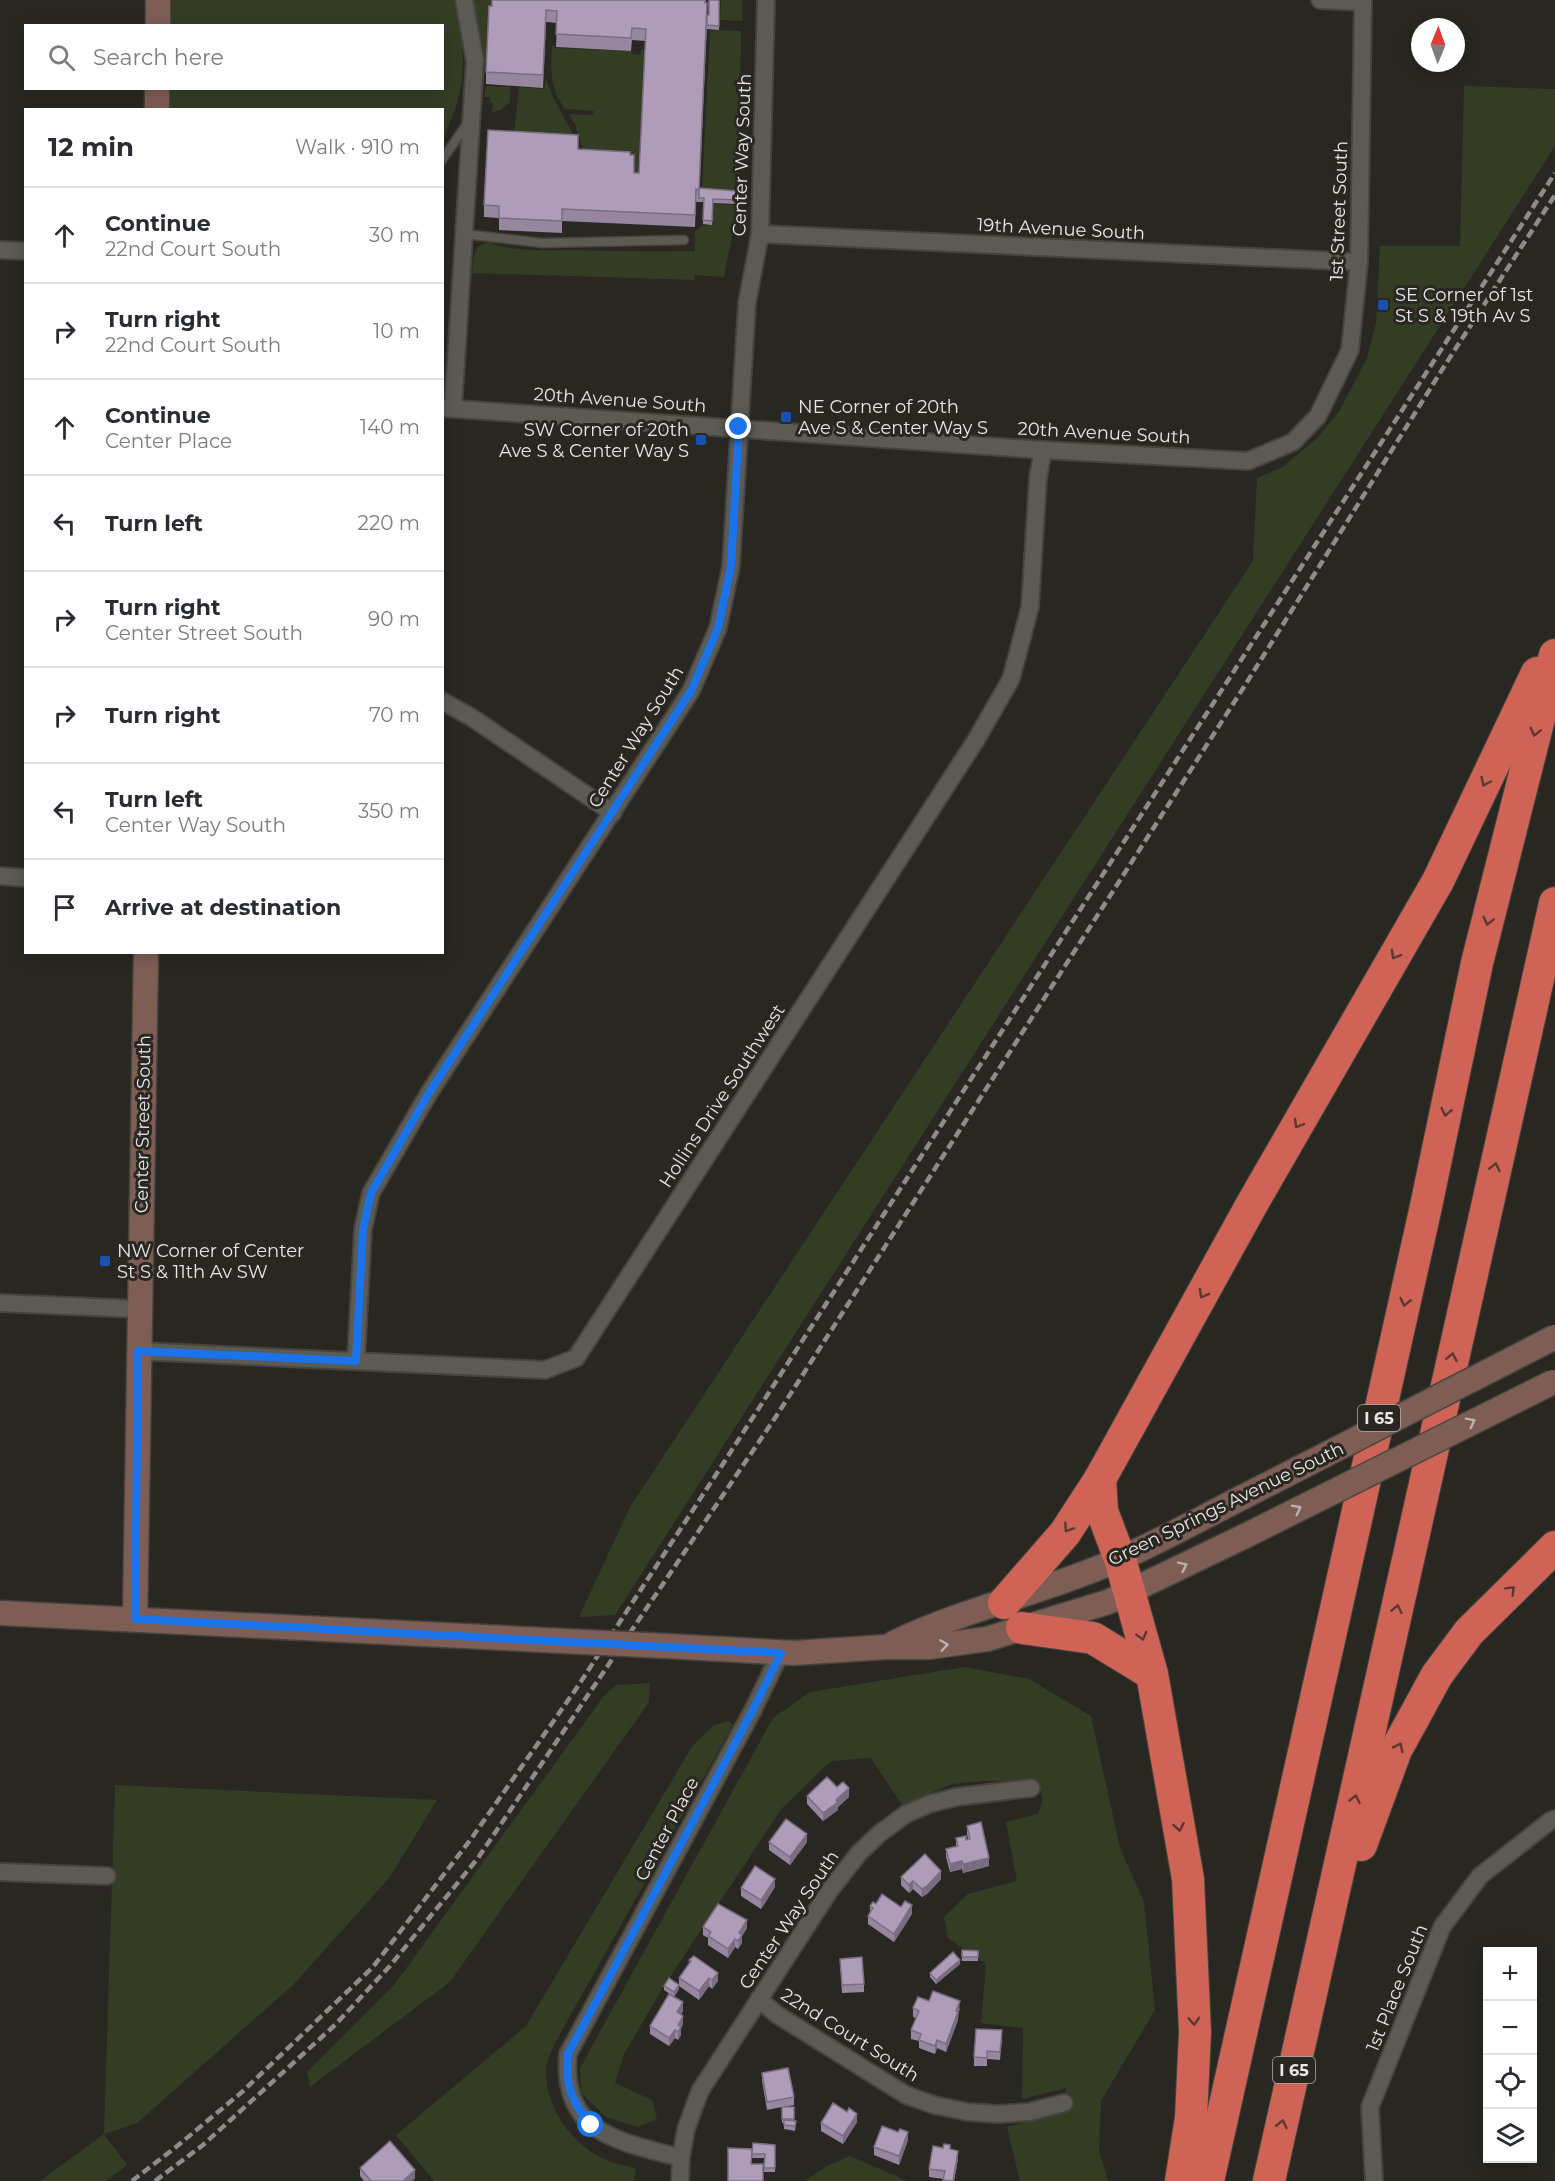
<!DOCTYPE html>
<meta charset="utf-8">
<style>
body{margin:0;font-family:Montserrat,sans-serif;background:#f7f7f7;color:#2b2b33}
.controls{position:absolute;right:18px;bottom:18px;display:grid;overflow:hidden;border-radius:0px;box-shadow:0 3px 15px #0003}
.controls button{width:54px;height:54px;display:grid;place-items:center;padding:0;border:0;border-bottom:2px solid #e1e1e2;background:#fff;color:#2b2b33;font:30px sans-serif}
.compass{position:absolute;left:1411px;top:18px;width:54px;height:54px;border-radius:50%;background:#fff;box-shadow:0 3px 15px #0003;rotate:1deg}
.stop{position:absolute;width:18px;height:18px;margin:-14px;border:4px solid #1a73e8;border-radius:50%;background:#fff}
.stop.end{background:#1a73e8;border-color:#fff;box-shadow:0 2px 6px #0008}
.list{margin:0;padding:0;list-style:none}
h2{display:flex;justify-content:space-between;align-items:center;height:78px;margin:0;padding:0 24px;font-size:26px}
h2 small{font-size:20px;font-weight:400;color:#7c7c81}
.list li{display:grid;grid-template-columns:39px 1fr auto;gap:18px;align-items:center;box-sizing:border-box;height:96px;padding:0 24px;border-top:2px solid #e1e1e2}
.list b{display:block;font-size:22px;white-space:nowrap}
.list p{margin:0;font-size:20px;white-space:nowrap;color:#7c7c81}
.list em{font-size:20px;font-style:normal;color:#7c7c81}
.icon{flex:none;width:33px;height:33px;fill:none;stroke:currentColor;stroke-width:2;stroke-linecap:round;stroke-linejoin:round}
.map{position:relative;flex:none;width:1555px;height:2181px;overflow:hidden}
.search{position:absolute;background:#fff;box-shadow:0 3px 15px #0003;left:24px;top:24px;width:420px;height:66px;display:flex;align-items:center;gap:15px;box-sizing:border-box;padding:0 21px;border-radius:0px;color:#7c7c81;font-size:22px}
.panel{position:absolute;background:#fff;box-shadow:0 3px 15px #0003;left:24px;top:108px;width:420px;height:846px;border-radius:0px}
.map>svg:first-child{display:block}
</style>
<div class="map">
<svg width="1555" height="2181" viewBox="0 0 1555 2181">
<rect width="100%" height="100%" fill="#292721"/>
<g fill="#343d24">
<path d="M172 0H455C466 56 468 87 443 139L442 110H169L170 89 442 88V26L171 25Z"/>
<path d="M471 0H492L487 65 484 59 481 37Z"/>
<path d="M721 0H742V21L720 20Z"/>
<path d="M710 30 741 31 739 194 702 191Z"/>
<path d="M552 45H555V48L632 51V54L640 55 641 49H645L638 185H634V167L583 150 575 124 568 114 593 115 594 111 565 109C549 86 551 71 552 45Z"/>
<path d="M546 78C552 101 566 118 575 139L513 143 519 87 544 89Z"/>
<path d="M486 86 510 87V102L501 110 492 112 493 103 490 102V97H484Z"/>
<path d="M1464 86 1555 89V146L615 1615 579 1617 630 1507 1253 561 1257 478 1283 467 1318 437 1340 410 1367 358 1376 323 1380 246H1460Z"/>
<path d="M713 204 738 205 724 277 694 275V280L473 273 472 272C474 258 473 245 488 242 508 252 548 250 572 250 612 251 653 252 694 251V267L695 231 703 225H712Z"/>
<path d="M965 1667 1029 1679 1091 1716 1120 1848 1144 1902 1155 2010 1101 2101 1099 2151 1108 2181H1020L1007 2127 1066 2111V2088L1022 2099 1023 2028 981 2023 986 1964 948 1938 944 1917 968 1894 1017 1881 1006 1822 1038 1814 1043 1799 1037 1781H983L952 1784 902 1805 871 1758 831 1761 782 1808 662 1989 624 2054 615 2083 652 2100 657 2119 638 2127 606 2117 581 2093 580 2068 773 1718 810 1692Z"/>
<path d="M650 1683 649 1702 450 1982 310 2087 307 2072 394 1985 604 1696 616 1685Z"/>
<path d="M729 1721 733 1725 555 2043C552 2051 546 2061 546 2069 545 2105 567 2137 596 2155 607 2162 623 2165 636 2169L634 2181H434L396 2135 526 2026 693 1745 714 1725Z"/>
<path d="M115 1785 437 1800 390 1877 293 1985 137 2123 104 2134 127 2165 106 2181H40L104 2134Z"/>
<path d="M850 2156 898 2177 906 2181H804L827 2166Z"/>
</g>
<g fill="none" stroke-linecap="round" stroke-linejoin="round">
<defs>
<g id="lane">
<path d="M442 160 467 124"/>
<path d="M464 234 542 243 684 240"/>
</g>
<g id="street">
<path d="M1320 0 1363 2"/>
<path d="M760 234 1359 262"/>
<path d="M0 250 26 251"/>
<path d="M442 408 1043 450 1248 461 1293 442 1318 416 1350 350 1359 262 1363 0"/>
<path d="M453 408 475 61 464 0"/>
<path d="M442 701 471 717 613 813"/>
<path d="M0 876 26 878"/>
<path d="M0 1303 139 1309"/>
<path d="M138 1351 545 1370 576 1358 976 740 1011 679 1030 607 1038 478 1043 450"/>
<path d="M356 1361 363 1229 371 1193 429 1093 691 691 718 628 731 566 747 303 760 234 766 0"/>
<path d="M0 1872 107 1876"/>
<path d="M759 1999 776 2014 906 2095 934 2105 968 2112 997 2114 1029 2112 1064 2103"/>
<path d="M681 2158C619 2141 561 2134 568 2054L753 1710 781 1652"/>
<path d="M680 2181 681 2158 686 2129 700 2091 830 1890 859 1853 879 1834 906 1814 929 1804 956 1797 1031 1788"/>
<path d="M1374 2181 1370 2107 1442 1927 1480 1876 1550 1821 1555 1819"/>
</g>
<g id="secondary">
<path d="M158 26V0"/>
<path d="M157 110V88"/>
<path d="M0 1613 564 1641"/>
<path d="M135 1619 146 952"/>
<path d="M894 1643C966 1608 1046 1592 1120 1559 1162 1540 1202 1518 1243 1497"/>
<path d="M666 1646 794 1653 886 1647H929L987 1639 1108 1602 1245 1536"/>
</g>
<g id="highway">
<path d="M1100 1479 1102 1511 1120 1559 1152 1674 1188 1879 1195 2032 1191 2118 1181 2181"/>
<path d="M1004 1603 1065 1533 1100 1479 1252 1204 1438 881 1537 673"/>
<path d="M1022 1628 1093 1638 1152 1674"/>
<path d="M1361 1845 1396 1750 1437 1675 1469 1632 1555 1547"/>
<path d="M1208 2181 1425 1211 1477 963 1555 655"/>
<path d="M1269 2181 1555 903"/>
</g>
</defs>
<use href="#lane" stroke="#45443f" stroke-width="11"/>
<use href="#street" stroke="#45443f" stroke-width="20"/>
<use href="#secondary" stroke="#45443f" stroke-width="27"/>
<use href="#highway" stroke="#45443f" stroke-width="34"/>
<use href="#lane" stroke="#5c5a54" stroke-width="8"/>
<use href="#street" stroke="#5c5a54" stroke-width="16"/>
<use href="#secondary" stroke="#7e5d55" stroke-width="24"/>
<use href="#highway" stroke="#ce6356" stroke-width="32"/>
<g stroke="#8e8c88" stroke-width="4.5" stroke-dasharray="9 4.5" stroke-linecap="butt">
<path d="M132 2181 176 2147 242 2092 373 1967 471 1839 576 1689 719 1470 1555 173"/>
<path d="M155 2181 203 2145 335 2025 389 1967 478 1858 775 1418 1242 690 1445 365 1555 195"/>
</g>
<defs>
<g id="secondary-bridge">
<path d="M1243 1497 1555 1337"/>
<path d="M1245 1536 1553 1382"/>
<path d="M564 1641 666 1646"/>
</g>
</defs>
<use href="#secondary-bridge" stroke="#45443f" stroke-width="27" stroke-linecap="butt"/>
<use href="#secondary-bridge" stroke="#7e5d55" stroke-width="24"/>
</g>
<g fill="#96869f">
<path d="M706 0 707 15H709L719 0V30L707 29V26L699 188 737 191V204L713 203 712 225 703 224 704 202H696L695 227 562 221V233L499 230V218L484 217V205L578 149 630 155 634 173H639L646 41 632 40 631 51 556 47 557 23 546 22 543 88 486 84V72L492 6Z"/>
<path d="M837 1787 849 1797 838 1807V1810L823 1821 807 1804V1796Z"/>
<path d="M967 1826 989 1866 963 1873 962 1869 950 1872 946 1857V1849L956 1846V1838L968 1839 967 1834Z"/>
<path d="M769 1842H807L790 1865 769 1850Z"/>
<path d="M901 1877 941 1879 927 1894 922 1897 913 1889 909 1893 901 1885Z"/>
<path d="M775 1887 761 1909 741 1896V1888Z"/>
<path d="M876 1904 912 1914 894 1942 868 1924V1916L870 1913V1906Z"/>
<path d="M703 1927 747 1928 742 1936V1943L738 1949 735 1947 728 1958 708 1945V1938L703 1935Z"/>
<path d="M962 1950 978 1951V1961H962Z"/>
<path d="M840 1959 864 1984V1992L842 1993Z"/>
<path d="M689 1960 718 1981 712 1989 709 1986 699 2000 679 1986V1989L674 1997 664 1990V1986L679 1985V1978L689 1965Z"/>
<path d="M960 1964 936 1984 930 1977V1973Z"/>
<path d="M929 2001 960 2009 958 2013V2020L946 2052 937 2048 935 2054 919 2048V2041L911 2039V2030L916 2018 913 2017V2008Z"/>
<path d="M683 2011 681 2014 683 2024 681 2028V2035L678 2040 675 2038 669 2046 650 2034V2026Z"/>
<path d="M1002 2038 1000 2060 987 2059V2066H974V2057Z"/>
<path d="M762 2073 794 2097V2105L784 2107H794V2121H796L795 2131 784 2129V2123H782V2107L767 2110 762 2081Z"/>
<path d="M857 2122 843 2144 821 2131V2123Z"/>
<path d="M908 2140 899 2165 874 2155V2147Z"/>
<path d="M753 2143 775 2145V2172H764L765 2158H752Z"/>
<path d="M950 2149 958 2159 954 2181H943L944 2179 929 2177V2169Z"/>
<path d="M360 2168 415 2178 412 2181H364L360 2176Z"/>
</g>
<g fill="#7a6d82">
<path d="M707 3V15L699 202V190Z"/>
<path d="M849 1788V1797L838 1807V1810L823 1821V1813Z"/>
<path d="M807 1834V1842L790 1865V1857Z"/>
<path d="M989 1858V1866L963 1873V1864Z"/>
<path d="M962 1861V1869L950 1872V1864Z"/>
<path d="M941 1871V1879L927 1894 922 1897V1889Z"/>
<path d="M775 1879V1887L761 1909V1900Z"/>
<path d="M913 1881V1889L909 1893V1885Z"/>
<path d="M912 1905V1914L894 1942V1934Z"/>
<path d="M747 1920V1928L742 1936V1943L738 1949 739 1933Z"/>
<path d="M735 1939V1947L728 1958V1949Z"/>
<path d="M960 1960V1964L936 1984V1980Z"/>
<path d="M718 1973V1981L712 1989V1980Z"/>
<path d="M709 1978V1986L699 2000V1991Z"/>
<path d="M679 1985V1989L674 1997V1992Z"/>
<path d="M960 2001 958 2020 946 2052V2044L956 2011Z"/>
<path d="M683 2002V2011L677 2020V2012Z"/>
<path d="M683 2016V2024L681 2028V2035L678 2040V2025Z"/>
<path d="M675 2030V2038L669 2046V2038Z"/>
<path d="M937 2040V2048L935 2054V2046Z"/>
<path d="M857 2114V2122L843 2144V2136Z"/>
<path d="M908 2132V2140L899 2165V2156Z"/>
<path d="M958 2151V2159L954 2181H953Z"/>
<path d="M415 2170V2178L412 2181H403Z"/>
</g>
<g fill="#ae9cb9" stroke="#7a6d82" stroke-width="1.5">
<path d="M492 0H705V3H707L699 190 696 189 695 215 562 209V221L499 218V206L484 205 488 130 578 135V149L630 152V155H634V173H639L646 29 632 28 631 38 556 34 557 11 546 10 543 75 486 72 489 6H492Z"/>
<path d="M709 0H719V26L707 25V15H709Z"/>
<path d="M699 188 737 191V200L713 199 712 221 703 220 704 198H699Z"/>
<path d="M827 1777 837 1787 843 1782 849 1788 836 1800 838 1802 823 1813 807 1796Z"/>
<path d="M786 1819 807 1834 790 1857 769 1842Z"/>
<path d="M981 1822 989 1858 963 1864 962 1861 950 1864 946 1849 958 1846 956 1838 966 1836V1840L970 1839 967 1826Z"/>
<path d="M925 1854 941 1871 927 1886 922 1889 913 1881 909 1885 901 1877Z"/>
<path d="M755 1866 775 1879 761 1900 741 1888Z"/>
<path d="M882 1894 901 1907 905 1901 912 1905 894 1934 868 1916 873 1908 870 1906 873 1902 876 1904Z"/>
<path d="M718 1904 747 1920 739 1933 742 1935 738 1941 735 1939 728 1949 708 1936 711 1932 703 1927Z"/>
<path d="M962 1950 978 1951V1957H962Z"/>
<path d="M953 1952 960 1960 936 1980 930 1973Z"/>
<path d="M694 1956 718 1973 712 1980 709 1978 699 1991 679 1978 691 1961 689 1960Z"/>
<path d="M862 1957 864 1984 842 1985 840 1959Z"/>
<path d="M669 1978 679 1985 674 1992 664 1986Z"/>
<path d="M933 1991 960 2001 956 2011 958 2012 946 2044 937 2040 935 2046 919 2040 921 2034 911 2030 919 2011 913 2008 918 1997 929 2001Z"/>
<path d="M669 1994 683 2002 677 2012 683 2016 678 2025 681 2027 678 2032 675 2030 669 2038 650 2026Z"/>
<path d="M976 2029 1002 2030 1000 2052 987 2051V2058L974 2057Z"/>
<path d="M788 2068 794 2097 767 2102 762 2073Z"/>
<path d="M833 2103 847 2112 849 2108 857 2114 843 2136 821 2123Z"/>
<rect x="782" y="2107" width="12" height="12"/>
<path d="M784 2120 796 2121 795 2126 784 2125Z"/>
<path d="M882 2126 898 2132 900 2129 908 2132 899 2156 874 2147Z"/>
<path d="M390 2141 415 2170 403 2181H371L360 2168Z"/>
<path d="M753 2143 775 2145V2168H764L765 2154H752Z"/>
<path d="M944 2144 950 2145V2149L958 2151 953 2181 943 2180 945 2171 929 2169 933 2146 943 2148Z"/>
<path d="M728 2148 752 2149 751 2164H763V2181H728Z"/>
</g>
<defs><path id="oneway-chevron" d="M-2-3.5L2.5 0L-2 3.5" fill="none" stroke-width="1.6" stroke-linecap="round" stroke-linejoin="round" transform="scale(1.5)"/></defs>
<g stroke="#5b3931">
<use href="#oneway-chevron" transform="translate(1535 732) rotate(104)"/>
<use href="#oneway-chevron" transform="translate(1485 782) rotate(115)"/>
<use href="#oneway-chevron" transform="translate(1488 921) rotate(104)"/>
<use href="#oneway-chevron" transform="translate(1395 955) rotate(120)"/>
<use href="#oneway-chevron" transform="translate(1446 1112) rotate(102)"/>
<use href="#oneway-chevron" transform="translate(1298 1124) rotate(120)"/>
<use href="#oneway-chevron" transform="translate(1495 1167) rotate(-77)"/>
<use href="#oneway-chevron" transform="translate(1203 1294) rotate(119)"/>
<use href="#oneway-chevron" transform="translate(1405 1302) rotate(103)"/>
<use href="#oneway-chevron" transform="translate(1452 1357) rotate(-78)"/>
<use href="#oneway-chevron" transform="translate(1068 1528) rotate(124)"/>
<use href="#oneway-chevron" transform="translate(1511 1590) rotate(-45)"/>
<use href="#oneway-chevron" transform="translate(1397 1609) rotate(-78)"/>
<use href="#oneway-chevron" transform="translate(1142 1636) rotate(75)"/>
<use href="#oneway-chevron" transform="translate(1399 1747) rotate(-64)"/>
<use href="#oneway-chevron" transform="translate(1355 1799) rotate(-78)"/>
<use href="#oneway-chevron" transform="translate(1179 1827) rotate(80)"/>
<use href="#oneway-chevron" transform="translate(1194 2021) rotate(87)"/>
<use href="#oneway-chevron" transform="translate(1282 2124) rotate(-77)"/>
</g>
<g stroke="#beb0ab">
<use href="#oneway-chevron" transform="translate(1471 1422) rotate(-27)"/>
<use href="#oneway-chevron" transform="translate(1297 1509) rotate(-27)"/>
<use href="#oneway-chevron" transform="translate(1183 1566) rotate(-26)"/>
<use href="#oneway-chevron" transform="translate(944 1645) rotate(-8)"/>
</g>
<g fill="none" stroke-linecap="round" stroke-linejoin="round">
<path stroke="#1a73e8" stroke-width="8" d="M591 2125C571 2101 565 2085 568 2054L753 1710 781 1653 135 1619 138 1351 356 1361 363 1229 371 1193 429 1093 691 691 718 628 731 566 739 427"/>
</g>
<g fill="#1a4fb4" stroke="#292721" stroke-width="2">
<rect x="1377" y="299" width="12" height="12" rx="3"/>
<rect x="780" y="411" width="12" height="12" rx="3"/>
<rect x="695" y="434" width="12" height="12" rx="3"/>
<rect x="99" y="1255" width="12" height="12" rx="3"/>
</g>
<g text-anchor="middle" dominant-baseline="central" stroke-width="6" stroke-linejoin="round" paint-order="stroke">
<g fill="#292721" stroke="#afadaa" stroke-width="1.5">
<rect x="1358" y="1405" width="42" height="26" rx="4.5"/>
<rect x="1273" y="2057" width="42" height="26" rx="4.5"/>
</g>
<g font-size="16" font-weight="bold" fill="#e8e7e4">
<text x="1379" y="1418">I 65</text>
<text x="1294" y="2070">I 65</text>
</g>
<g font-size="18" fill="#e8e7e4" stroke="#292721">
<text transform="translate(742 155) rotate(-88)">Center Way South</text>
<text transform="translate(1339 211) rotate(-88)">1st Street South</text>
<text transform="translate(1061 229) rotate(3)">19th Avenue South</text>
<text transform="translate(620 400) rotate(4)">20th Avenue South</text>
<text transform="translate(1104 433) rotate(3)">20th Avenue South</text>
<text transform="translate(636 737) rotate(-58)">Center Way South</text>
<text transform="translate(722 1096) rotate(-57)">Hollins Drive Southwest</text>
<text transform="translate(143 1124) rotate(-89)">Center Street South</text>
<text transform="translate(1226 1504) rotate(-26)">Green Springs Avenue South</text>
<text transform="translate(667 1829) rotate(-62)">Center Place</text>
<text transform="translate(789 1920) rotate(-56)">Center Way South</text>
<text transform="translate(1397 1988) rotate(-68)">1st Place South</text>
<text transform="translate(850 2035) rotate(32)">22nd Court South</text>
</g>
<g font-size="18" fill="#e8e7e4" stroke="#292721" text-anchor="start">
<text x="1395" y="295">SE Corner of 1st<tspan x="1395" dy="21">St S &amp; 19th Av S</tspan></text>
<text x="798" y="407">NE Corner of 20th<tspan x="798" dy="21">Ave S &amp; Center Way S</tspan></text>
<text x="689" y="430" text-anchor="end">SW Corner of 20th<tspan x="689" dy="21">Ave S &amp; Center Way S</tspan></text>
<text x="117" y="1251">NW Corner of Center<tspan x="117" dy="21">St S &amp; 11th Av SW</tspan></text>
</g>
</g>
</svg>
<div class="controls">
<button>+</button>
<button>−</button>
<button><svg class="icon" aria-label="locate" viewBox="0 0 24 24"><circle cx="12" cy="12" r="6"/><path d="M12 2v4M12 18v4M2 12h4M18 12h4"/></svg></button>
<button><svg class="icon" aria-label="layers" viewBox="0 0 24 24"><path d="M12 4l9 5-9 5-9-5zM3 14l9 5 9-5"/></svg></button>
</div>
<svg class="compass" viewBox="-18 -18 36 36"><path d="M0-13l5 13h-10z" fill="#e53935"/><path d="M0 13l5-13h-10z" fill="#7c7c81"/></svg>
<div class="stop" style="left:591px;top:2125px"></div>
<div class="stop end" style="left:739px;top:427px"></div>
<div class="search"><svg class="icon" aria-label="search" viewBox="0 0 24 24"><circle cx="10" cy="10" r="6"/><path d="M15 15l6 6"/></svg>Search here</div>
<section class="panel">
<h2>12 min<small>Walk · 910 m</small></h2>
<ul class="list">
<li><svg class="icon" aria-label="ahead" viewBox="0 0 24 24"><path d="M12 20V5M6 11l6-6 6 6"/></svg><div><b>Continue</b><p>22nd Court South</p></div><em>30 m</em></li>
<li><svg class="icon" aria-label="right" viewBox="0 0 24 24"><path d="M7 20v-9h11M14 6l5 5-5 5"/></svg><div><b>Turn right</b><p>22nd Court South</p></div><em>10 m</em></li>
<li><svg class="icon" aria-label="ahead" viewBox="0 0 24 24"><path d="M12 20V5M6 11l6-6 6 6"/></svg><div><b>Continue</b><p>Center Place</p></div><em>140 m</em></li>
<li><svg class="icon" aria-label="left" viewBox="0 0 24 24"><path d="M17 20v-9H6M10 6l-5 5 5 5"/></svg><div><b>Turn left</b></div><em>220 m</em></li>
<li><svg class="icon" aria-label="right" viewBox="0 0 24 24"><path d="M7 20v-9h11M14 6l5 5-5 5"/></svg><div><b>Turn right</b><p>Center Street South</p></div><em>90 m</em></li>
<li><svg class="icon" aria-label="right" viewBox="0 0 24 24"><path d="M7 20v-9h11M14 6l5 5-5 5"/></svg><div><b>Turn right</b></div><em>70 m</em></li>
<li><svg class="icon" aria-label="left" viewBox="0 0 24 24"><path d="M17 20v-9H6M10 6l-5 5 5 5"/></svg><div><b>Turn left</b><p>Center Way South</p></div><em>350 m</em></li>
<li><svg class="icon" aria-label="arrive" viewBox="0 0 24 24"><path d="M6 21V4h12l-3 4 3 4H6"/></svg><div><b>Arrive at destination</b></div></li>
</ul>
</section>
</div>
